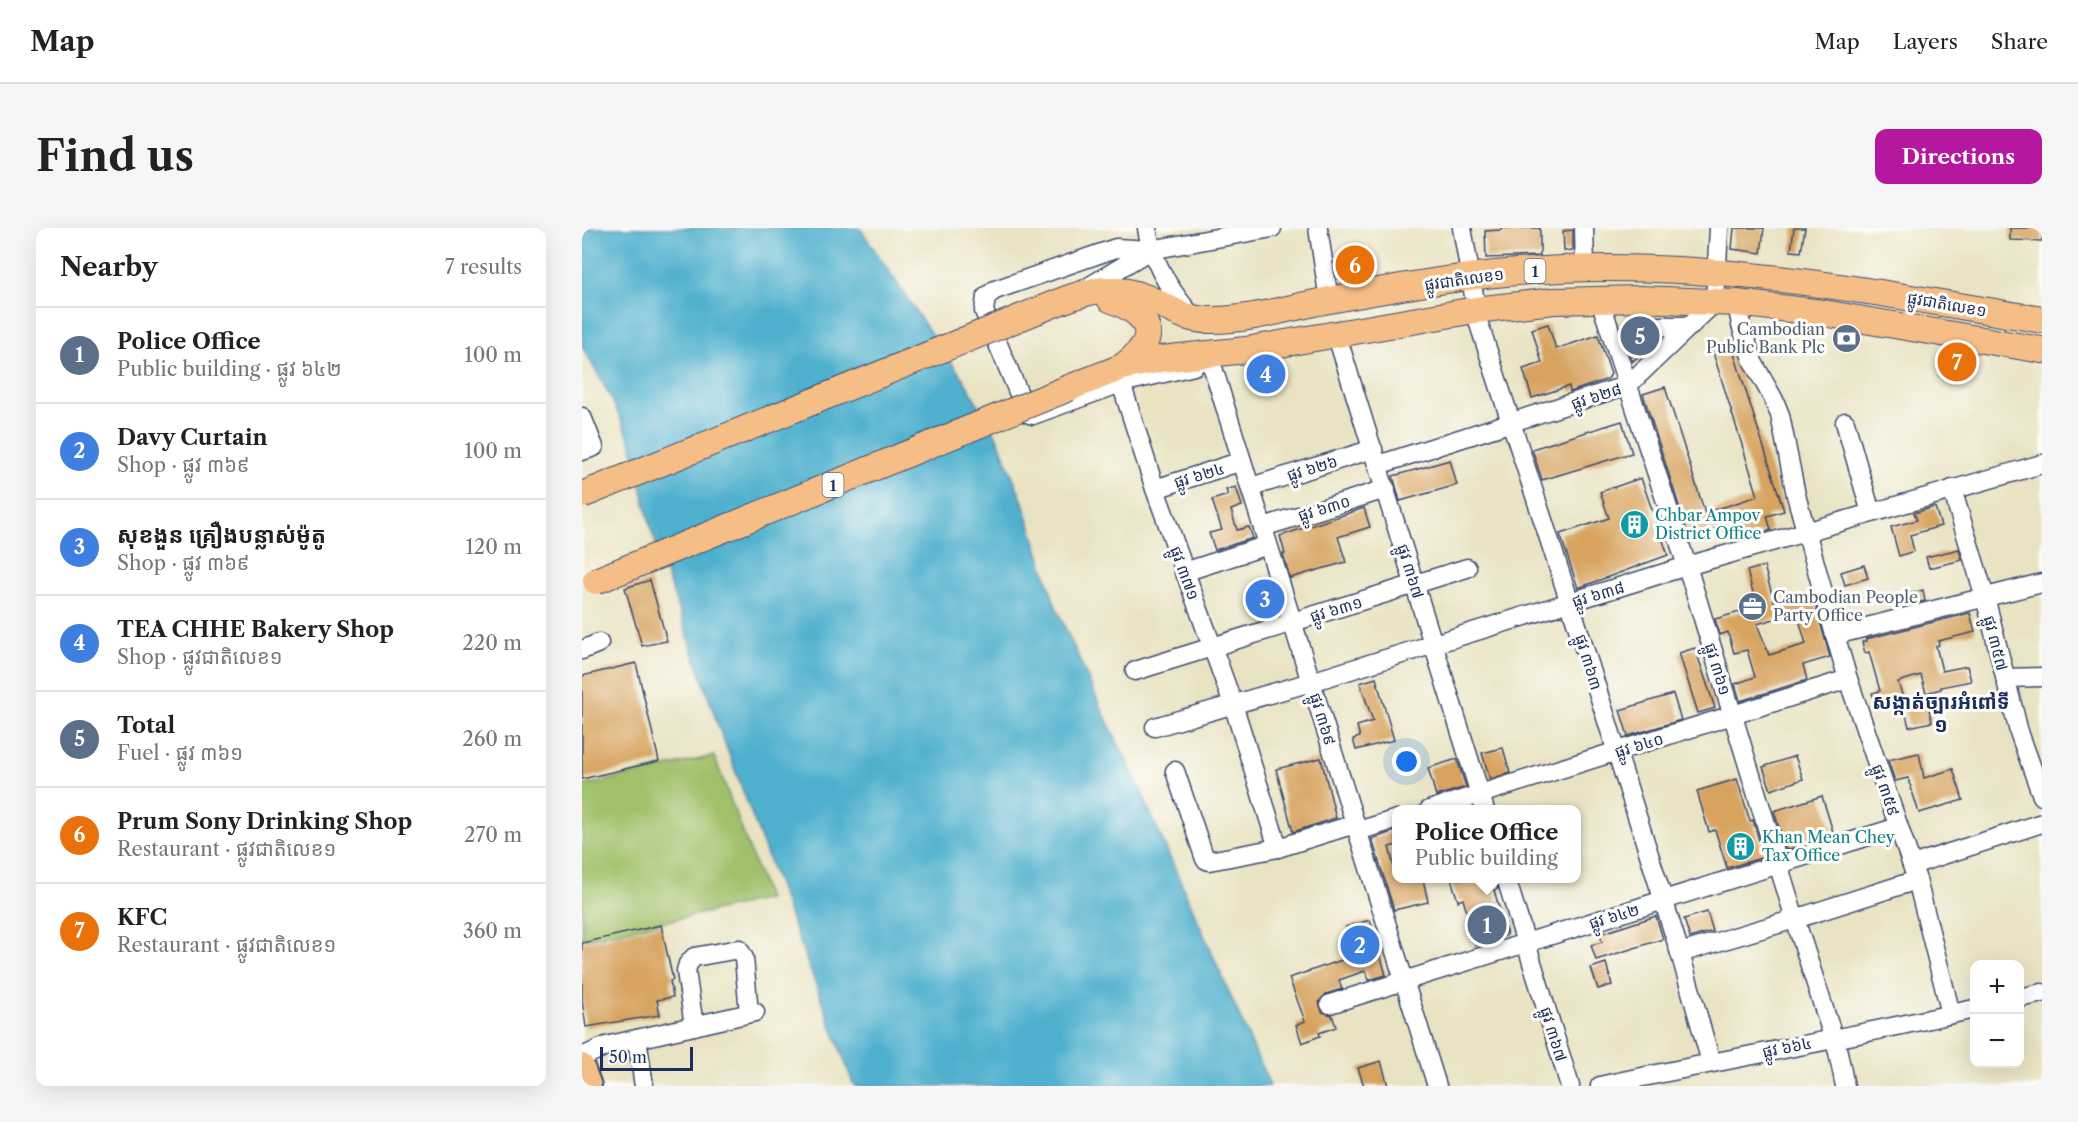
<!DOCTYPE html>
<meta charset="utf-8">
<style>
body{margin:0;font-family:"Libre Caslon Text","Noto Sans Khmer",serif;background:#f6f6f6;color:#222}
.controls{position:absolute;right:18px;bottom:18px;display:grid;overflow:hidden;border-radius:12px;box-shadow:0 6px 24px #0002}
.controls button{width:54px;height:54px;display:grid;place-items:center;padding:0;border:0;border-bottom:2px solid #e0e0e0;background:#fff;color:#222;font:30px sans-serif}
.scale{position:absolute;left:18px;bottom:15px;width:93px;box-sizing:border-box;padding-left:6px;border:3px solid #1b2f5e;border-top:0;font-size:16px;line-height:21px;white-space:nowrap;color:#1b2f5e;-webkit-text-stroke:4px #fdfcf7;paint-order:stroke}
.you{position:absolute;left:825px;top:534px;width:21px;height:21px;margin:-15px;border:4px solid #fff;border-radius:50%;background:#1a73e8;box-shadow:0 0 0 9px #1a73e833}
.badge{display:grid;place-items:center;width:39px;height:39px;border-radius:50%;background:#b5179e;color:#fff;font-size:20px;font-weight:700}
.pin{position:absolute;translate:-50% -50%;border:3px solid #fff;box-shadow:0 2px 6px #0006}
.popup{position:absolute;left:810px;top:577px;width:189px;height:78px;box-sizing:border-box;display:grid;place-content:center;border-radius:12px;background:#fff;filter:drop-shadow(0 2px 4px #0005);font-size:20px;white-space:nowrap;color:#767676}
.popup b{font-size:22px;color:#222}
.popup::after{content:'';position:absolute;left:50%;top:100%;margin-left:-12px;border:12px solid transparent;border-top-color:#fff}
.list{margin:0;padding:0;list-style:none}
h2{display:flex;justify-content:space-between;align-items:center;height:78px;margin:0;padding:0 24px;font-size:26px}
h2 small{font-size:20px;font-weight:400;color:#767676}
.list li{display:grid;grid-template-columns:39px 1fr auto;gap:18px;align-items:center;box-sizing:border-box;height:96px;padding:0 24px;border-top:2px solid #e0e0e0}
.list b{display:block;font-size:22px;white-space:nowrap}
.list p{margin:0;font-size:20px;white-space:nowrap;color:#767676}
.list em{font-size:20px;font-style:normal;color:#767676}
.map{position:relative;flex:none;width:1460px;height:858px;overflow:hidden;border-radius:12px}
header{display:flex;align-items:center;gap:36px;box-sizing:border-box;height:84px;padding:0 30px;background:#fff;border-bottom:2px solid #e0e0e0}
header strong{font-size:28px}
nav{display:flex;gap:33px;margin-inline-start:auto;font-size:21px}
.intro{display:flex;align-items:center;justify-content:space-between;box-sizing:border-box;height:144px;padding:0 36px}
h1{margin:0;font-size:42px}
.button{padding:15px 27px;border-radius:12px;background:#b5179e;color:#fff;font-size:21px;font-weight:700}
main{display:flex;gap:36px;padding:0 36px}
aside{flex:1;background:#fff;border-radius:12px;box-shadow:0 6px 24px #0002}
.map>svg:first-child{display:block}
</style>
<header>
<strong>Map</strong>
<nav><a>Map</a><a>Layers</a><a>Share</a></nav>
</header>
<div class="intro"><h1>Find us</h1><a class="button">Directions</a></div>
<main>
<aside>
<h2>Nearby<small>7 results</small></h2>
<ul class="list">
<li><span class="badge" style="background:#5c6f8a">1</span><div><b>Police Office</b><p>Public building · ផ្លូវ ៦៤២</p></div><em>100 m</em></li>
<li><span class="badge" style="background:#3f7fe0">2</span><div><b>Davy Curtain</b><p>Shop · ផ្លូវ ៣៦៩</p></div><em>100 m</em></li>
<li><span class="badge" style="background:#3f7fe0">3</span><div><b>សុខងួន គ្រឿងបន្លាស់ម៉ូតូ</b><p>Shop · ផ្លូវ ៣៦៩</p></div><em>120 m</em></li>
<li><span class="badge" style="background:#3f7fe0">4</span><div><b>TEA CHHE Bakery Shop</b><p>Shop · ផ្លូវជាតិលេខ១</p></div><em>220 m</em></li>
<li><span class="badge" style="background:#5c6f8a">5</span><div><b>Total</b><p>Fuel · ផ្លូវ ៣៦១</p></div><em>260 m</em></li>
<li><span class="badge" style="background:#e8710a">6</span><div><b>Prum Sony Drinking Shop</b><p>Restaurant · ផ្លូវជាតិលេខ១</p></div><em>270 m</em></li>
<li><span class="badge" style="background:#e8710a">7</span><div><b>KFC</b><p>Restaurant · ផ្លូវជាតិលេខ១</p></div><em>360 m</em></li>
</ul>
</aside>
<div class="map">
<svg width="1460" height="858" viewBox="0 0 1460 858">
<rect width="100%" height="100%" fill="#fdfcf7"/>
<filter id="ink" filterUnits="userSpaceOnUse"><feTurbulence type="fractalNoise" baseFrequency=".0167" numOctaves="2"/><feDisplacementMap in="SourceGraphic" scale="12" xChannelSelector="R" yChannelSelector="G"/><feConvolveMatrix kernelMatrix="1 2 1 2 8 2 1 2 1" color-interpolation-filters="sRGB"/></filter>
<filter id="wash" filterUnits="userSpaceOnUse"><feTurbulence type="fractalNoise" baseFrequency=".008" numOctaves="4" result="noise"/><feDisplacementMap in="SourceGraphic" scale="24" xChannelSelector="R" yChannelSelector="G"/><feGaussianBlur stdDeviation="1.35" result="paint"/><feColorMatrix in="noise" values="0 0 0 0 0 0 0 0 0 0 0 0 0 0 0 0 0 1.4 0 .05"/><feComposite in="paint" operator="in"/></filter>
<g filter="url(#wash)">
<rect width="100%" height="100%" fill="#e9e3c3"/>
<path fill="#a0c16a" stroke="#5e7864" stroke-width="1.5" d="M132 528 186 671 0 712V558Z"/>
<path fill="#4fb0ce" stroke="#357096" stroke-width="1.5" d="M0 0H278L341 94 382 152 415 209 441 274 474 379 520 482 556 556 688 858H272L136 497 69 301 49 214 30 172 0 118Z"/>
<g id="blocks">
<g fill="#d7a35e" fill-rule="evenodd">
<path d="M919 0H958V28L904 30 903 3 919 2Z"/>
<path d="M1152 0H1182L1179 25 1150 21Z"/>
<path d="M1212 0H1223L1219 24 1209 23Z"/>
<path d="M1428 0H1460V13L1428 12Z"/>
<path d="M991 2V22L982 23 981 3Z"/>
<path d="M1044 94H1062L1063 104 1072 109V113L1050 134 1047 119 1044 115Z"/>
<path d="M966 96 974 121 1016 107 1029 146 1026 151 988 164 987 158 950 170 941 141 960 135 950 101Z"/>
<path d="M1148 113 1202 283 1185 288 1189 302 1158 311 1153 297 1134 303 1133 301 1107 309 1061 166 1083 159 1123 285 1176 268 1129 118Z"/>
<path d="M1040 193 1050 225 960 252 950 221Z"/>
<path d="M868 232 875 257 818 273 811 248Z"/>
<path d="M1059 250 1086 327 996 360 978 306 1027 290 1018 264Z"/>
<path d="M654 259 660 278 649 282 655 302 667 299 671 310 633 322 627 305 640 302 630 272 646 267 644 262Z"/>
<path d="M1353 279 1359 298 1328 307 1332 323 1317 328 1309 299 1335 292 1332 285Z"/>
<path d="M782 280 788 299 756 309 764 334 708 350 701 326H703L698 308Z"/>
<path d="M1377 321 1380 332 1347 340 1344 329Z"/>
<path d="M1282 337 1286 350 1263 357 1259 344Z"/>
<path d="M1182 338 1193 377 1230 365 1248 429 1221 437 1225 452 1158 473 1153 456 1173 449 1165 422 1152 425 1146 404 1138 407 1133 391 1175 379 1165 343ZM1213 385 1214 389 1216 388 1224 416 1187 427 1175 396Z"/>
<path d="M68 352 85 413 60 418 43 360Z"/>
<path d="M1341 362 1343 373 1328 377 1326 366Z"/>
<path d="M1388 385 1393 404 1356 413 1357 417 1354 418 1360 443 1385 438 1389 453 1359 459V461L1344 465 1339 447 1316 454 1322 473 1295 481 1290 465 1298 463 1287 424 1283 425 1280 414 1285 413 1284 411Z"/>
<path d="M1113 420 1133 480 1116 485 1097 425Z"/>
<path d="M54 435 77 533 0 551V448Z"/>
<path d="M794 450 812 512 774 522 771 511 778 509 775 498 791 493 778 455Z"/>
<path d="M1091 466 1099 492 1046 508 1038 482Z"/>
<path d="M1344 469 1350 494 1327 499 1321 474Z"/>
<path d="M921 520 928 545 908 551 900 525Z"/>
<path d="M1337 525 1342 550 1371 541 1381 572 1337 585 1326 550 1313 553 1306 532Z"/>
<path d="M1213 528 1221 551 1189 562 1181 539Z"/>
<path d="M739 530 754 590 711 604 694 541Z"/>
<path d="M875 531 884 559 854 568 846 540Z"/>
<path d="M1155 551 1168 593 1171 592 1182 629 1145 640 1133 602 1127 604 1115 563Z"/>
<path d="M1240 568 1252 607 1204 622 1192 583Z"/>
<path d="M813 603 815 617 807 619 815 651H841L846 674 812 682 790 611Z"/>
<path d="M869 651H913L916 661 912 662 925 707 894 717 881 671 876 673Z"/>
<path d="M1125 684 1131 703 1108 710 1102 691Z"/>
<path d="M1074 688 1081 711 1014 732 1009 717 1020 714 1018 706Z"/>
<path d="M788 692 804 747 787 752 783 743 757 752 760 761 744 766 737 774 740 784 750 787 754 799 737 805 738 808 720 815 714 797 723 793 707 750 763 731 758 715 768 711 764 699Z"/>
<path d="M79 697 91 752 88 753 91 769 75 772 78 787 4 799 0 772V715Z"/>
<path d="M1024 735 1030 757 1016 761 1009 740Z"/>
<path d="M799 833 806 858H782L776 840Z"/>
</g>
</g>
</g>
<g filter="url(#ink)">
<use href="#blocks" fill-opacity="0" stroke="#3a4a6d" stroke-width="1.5"/>
<g fill="none" stroke-linecap="round" stroke-linejoin="round">
<path stroke="#c0bfaf" stroke-width="18" stroke-dasharray="18 9" stroke-linecap="butt" d="M1044 104H1072"/>
<defs>
<g id="minor">
<path d="M565 0C570 34 587 62 610 88"/>
<path d="M690 0 568 22 534 20 413 62 404 69 402 83 445 185 451 187 539 155 612 138 620 127 631 140 855 858"/>
<path d="M736 0 747 72"/>
<path d="M880 0 897 96 988 375 1098 725 1129 834"/>
<path d="M1002 0 1003 41"/>
<path d="M503 61 568 22"/>
<path d="M1018 72 1105 338 1213 691 1256 824 1263 858"/>
<path d="M1155 75 1159 97 1171 134 1192 172 1198 187 1214 267 1253 407 1266 451 1335 652 1369 786"/>
<path d="M1072 98H1109"/>
<path d="M754 105 903 582"/>
<path d="M539 155 573 261 651 476 696 620"/>
<path d="M0 189 12 219 0 223"/>
<path d="M1263 194 1289 285"/>
<path d="M796 237 1046 157 1133 74 1137 0"/>
<path d="M669 259 791 221"/>
<path d="M573 261 660 233"/>
<path d="M1370 261 1403 369 1437 504 1460 568"/>
<path d="M681 299 804 261"/>
<path d="M602 344 686 317"/>
<path d="M1253 407 1460 355"/>
<path d="M0 422 17 415"/>
<path d="M553 443 885 340"/>
<path d="M1423 450 1460 449"/>
<path d="M573 499 729 454 1105 338 1460 236"/>
<path d="M593 543 623 631 627 633 696 620 773 596"/>
<path d="M847 582 1266 451"/>
<path d="M776 603 815 591"/>
<path d="M1330 637 1460 595"/>
<path d="M924 650 988 858"/>
<path d="M1098 725 1213 691 1335 652"/>
<path d="M1438 770 1460 765"/>
<path d="M748 776 1316 599"/>
<path d="M112 798 104 743 106 736 112 729 157 721 162 730 167 785"/>
<path d="M55 811 62 858"/>
<path d="M0 829 24 818 173 784"/>
<path d="M1018 858C1143 831 1268 810 1392 781"/>
</g>
<path id="major" d="M0 837 8 858"/>
<g id="highway">
<path d="M528 71C570 87 580 110 540 139"/>
<path d="M457 82C503 63 531 51 578 76 596 86 611 93 631 92 668 92 706 80 742 73 806 61 871 49 935 44 1112 28 1286 63 1460 92"/>
<path d="M487 160 540 139 579 131 664 122 893 82 972 73 1058 71 1155 75 1241 85 1460 122"/>
</g>
</defs>
<use href="#minor" stroke="#3a4a6d" stroke-width="21"/>
<use href="#major" stroke="#3a4a6d" stroke-width="26"/>
<use href="#highway" stroke="#3a4a6d" stroke-width="28"/>
<use href="#minor" stroke="#fff" stroke-width="18"/>
<use href="#major" stroke="#f6be87" stroke-width="22"/>
<use href="#highway" stroke="#f6be87" stroke-width="26"/>
<defs>
<g id="highway-bridge">
<path d="M0 267 457 82"/>
<path d="M14 353 487 160"/>
</g>
</defs>
<use href="#highway-bridge" stroke="#3a4a6d" stroke-width="28" stroke-linecap="butt"/>
<use href="#highway-bridge" stroke="#f6be87" stroke-width="26"/>
</g>
</g>
<defs>
<symbol id="bank-disc" viewBox="-11 -11 22 22"><circle r="9.5" fill="#5c6f8a" stroke="#fdfcf7"/><path d="M-6-4H6V4H-6ZM0-2.3a2.3 2.3 0 1 0 0 4.6a2.3 2.3 0 1 0 0-4.6Z" fill="#fff"/></symbol>
<symbol id="building-disc" viewBox="-11 -11 22 22"><circle r="9.5" fill="#0f9aa8" stroke="#fdfcf7"/><path d="M-4-6H4V6H1V3H-1V6H-4ZM-2.5-4.3h1.7v1.8h-1.7ZM.8-4.3h1.7v1.8H.8ZM-2.5-1h1.7V.8h-1.7ZM.8-1h1.7V.8H.8Z" fill="#fff"/></symbol>
<symbol id="office-disc" viewBox="-11 -11 22 22"><circle r="9.5" fill="#5c6f8a" stroke="#fdfcf7"/><path d="M-6-3h4V-5.5h4V-3h4V5H-6ZM-1-4.5V-3h2v-1.5ZM-6 0V1H6V0Z" fill="#fff"/></symbol>
</defs>
<g fill-rule="evenodd">
<use href="#bank-disc" x="1248" y="94" width="33" height="33"/>
<use href="#building-disc" x="1036" y="280" width="33" height="33"/>
<use href="#office-disc" x="1154" y="362" width="33" height="33"/>
<use href="#building-disc" x="1142" y="602" width="33" height="33"/>
</g>
<g text-anchor="middle" dominant-baseline="central" stroke-width="6" stroke-linejoin="round" paint-order="stroke">
<g fill="#fdfcf7" stroke="#5f6c8c" stroke-width="1.5">
<rect x="942.5" y="31" width="21" height="24" rx="4.5"/>
<rect x="240.5" y="245" width="21" height="24" rx="4.5"/>
</g>
<g font-size="15" font-weight="bold" fill="#1b2f5e">
<text x="953" y="43">1</text>
<text x="251" y="257">1</text>
</g>
<g font-size="16" fill="#1b2f5e" stroke="#fdfcf7">
<text transform="translate(882 51) rotate(-8)">ផ្លូវជាតិលេខ១</text>
<text transform="translate(1365 76) rotate(10)">ផ្លូវជាតិលេខ១</text>
<text transform="translate(1014 168) rotate(-18)">ផ្លូវ ៦២៨</text>
<text transform="translate(730 240) rotate(-17)">ផ្លូវ ៦២៦</text>
<text transform="translate(617 247) rotate(-17)">ផ្លូវ ៦២៤</text>
<text transform="translate(742 280) rotate(-17)">ផ្លូវ ៦៣០</text>
<text transform="translate(829 343) rotate(73)">ផ្លូវ ៣៦៧</text>
<text transform="translate(603 345) rotate(70)">ផ្លូវ ៣៧១</text>
<text transform="translate(1016 366) rotate(-17)">ផ្លូវ ៦៣៨</text>
<text transform="translate(754 381) rotate(-17)">ផ្លូវ ៦៣១</text>
<text transform="translate(1414 415) rotate(76)">ផ្លូវ ៣៥៧</text>
<text transform="translate(1007 434) rotate(73)">ផ្លូវ ៣៦៣</text>
<text transform="translate(1136 441) rotate(73)">ផ្លូវ ៣៦១</text>
<text transform="translate(741 491) rotate(73)">ផ្លូវ ៣៦៩</text>
<text transform="translate(1057 517) rotate(-17)">ផ្លូវ ៦៤០</text>
<text transform="translate(1304 562) rotate(71)">ផ្លូវ ៣៥៩</text>
<text transform="translate(1032 688) rotate(-17)">ផ្លូវ ៦៤២</text>
<text transform="translate(972 806) rotate(73)">ផ្លូវ ៣៦៧</text>
<text transform="translate(1205 819) rotate(-11)">ផ្លូវ ៦៦៤</text>
</g>
<g font-size="16" fill="#4e5e75" stroke="#fdfcf7" text-anchor="end">
<text x="1243" y="101">Cambodian<tspan x="1243" dy="18">Public Bank Plc</tspan></text>
<text x="1191" y="369" text-anchor="start">Cambodian People<tspan x="1191" dy="18">Party Office</tspan></text>
</g>
<g font-size="16" fill="#0d838f" stroke="#fdfcf7" text-anchor="start">
<text x="1073" y="287">Chbar Ampov<tspan x="1073" dy="18">District Office</tspan></text>
<text x="1180" y="609">Khan Mean Chey<tspan x="1180" dy="18">Tax Office</tspan></text>
</g>
<g font-size="20" font-weight="bold" fill="#1b2f5e" stroke="#fdfcf7">
<text x="1359" y="474">សង្កាត់ច្បារអំពៅទី<tspan x="1359" dy="23">១</tspan></text>
</g>
</g>
</svg>
<div class="controls">
<button>+</button>
<button>−</button>
</div>
<div class="scale">50 m</div>
<div class="you"></div>
<div class="pin badge" style="left:905px;top:697px;background:#5c6f8a">1</div>
<div class="popup"><b>Police Office</b>Public building</div>
<div class="pin badge" style="left:778px;top:717px;background:#3f7fe0">2</div>
<div class="pin badge" style="left:683px;top:371px;background:#3f7fe0">3</div>
<div class="pin badge" style="left:684px;top:146px;background:#3f7fe0">4</div>
<div class="pin badge" style="left:1058px;top:108px;background:#5c6f8a">5</div>
<div class="pin badge" style="left:773px;top:37px;background:#e8710a">6</div>
<div class="pin badge" style="left:1375px;top:134px;background:#e8710a">7</div>
</div>
</main>
